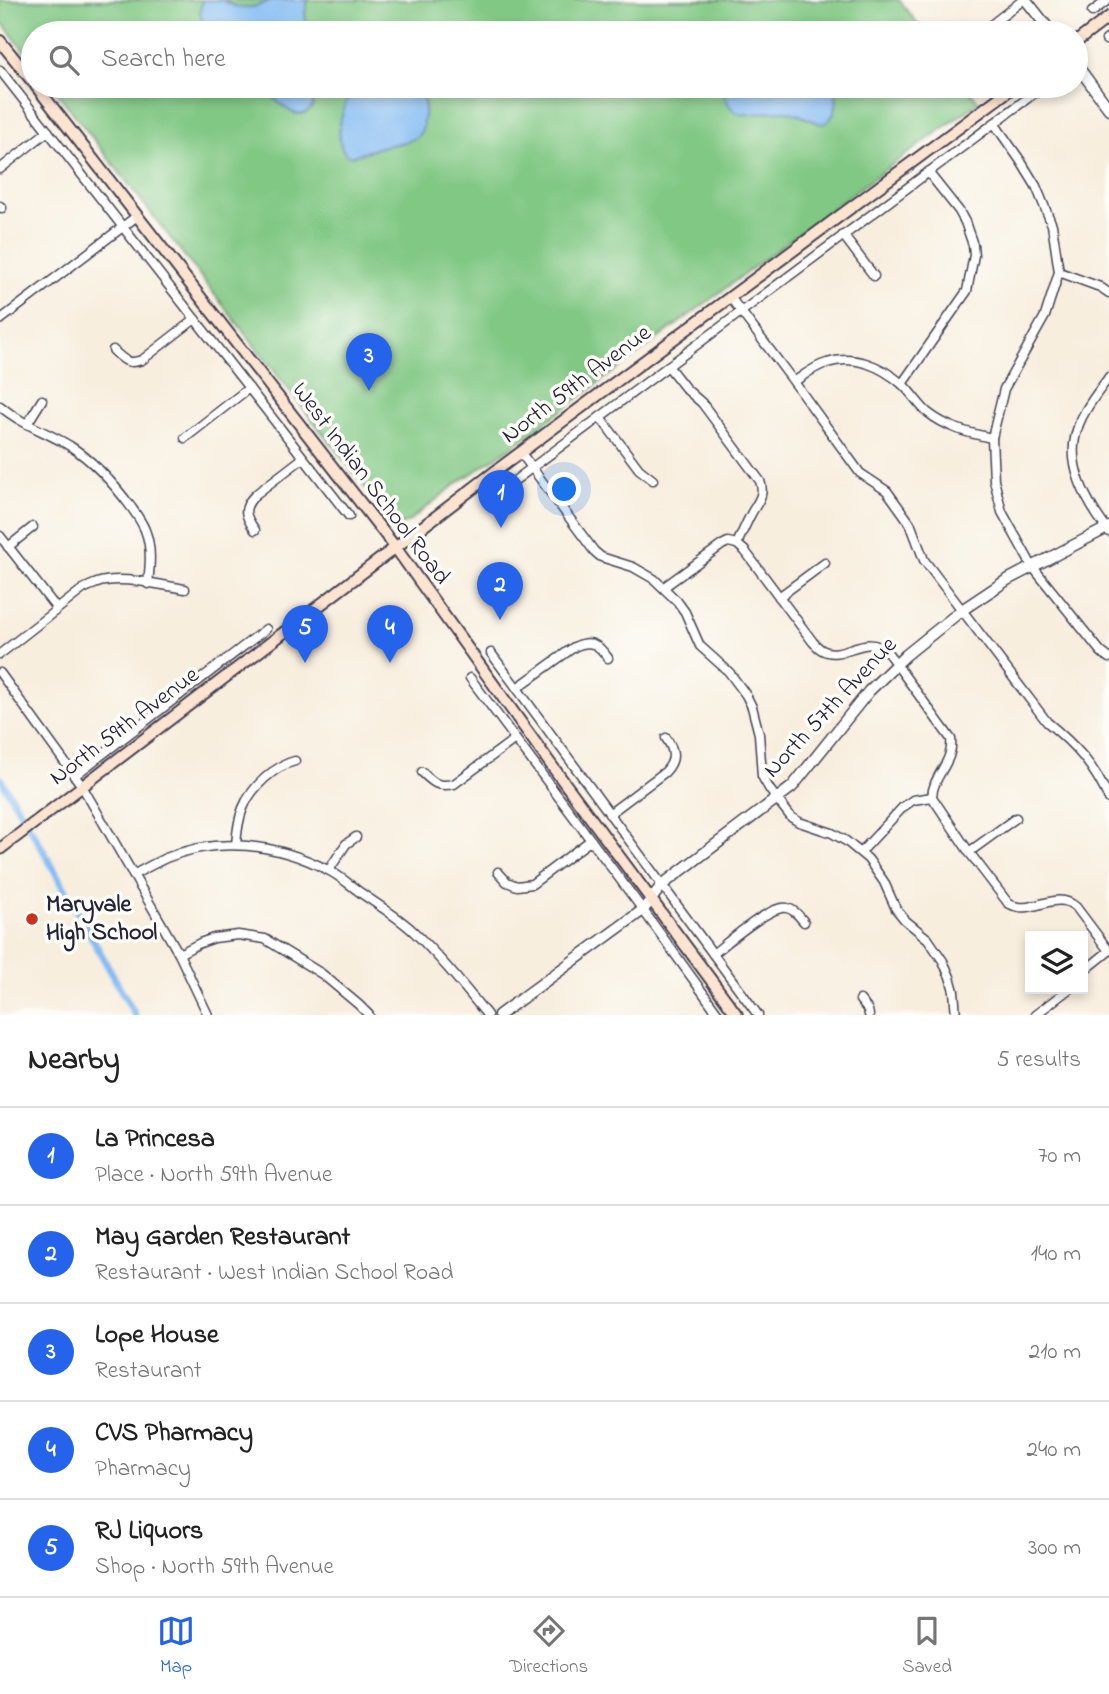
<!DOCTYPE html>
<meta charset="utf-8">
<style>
body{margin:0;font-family:"Indie Flower",sans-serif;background:#f2f2f2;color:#222}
.controls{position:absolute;right:21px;bottom:21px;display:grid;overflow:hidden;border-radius:0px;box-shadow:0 4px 10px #0003}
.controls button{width:63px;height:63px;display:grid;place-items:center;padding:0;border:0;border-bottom:2px solid #e0e0e0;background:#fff;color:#222;font:35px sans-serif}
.you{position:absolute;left:565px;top:490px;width:24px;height:24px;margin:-18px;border:5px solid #fff;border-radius:50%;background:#1a73e8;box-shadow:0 0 0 10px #1a73e833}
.badge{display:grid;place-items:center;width:46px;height:46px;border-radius:50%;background:#2563eb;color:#fff;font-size:23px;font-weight:700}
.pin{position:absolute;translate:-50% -58px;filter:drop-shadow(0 2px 4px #0008)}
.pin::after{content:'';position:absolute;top:37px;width:24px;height:21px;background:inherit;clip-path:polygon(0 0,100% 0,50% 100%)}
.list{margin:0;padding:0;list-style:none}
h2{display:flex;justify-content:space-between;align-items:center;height:91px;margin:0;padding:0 28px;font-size:30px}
h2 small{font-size:23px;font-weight:400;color:#767676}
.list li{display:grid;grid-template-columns:46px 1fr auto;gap:21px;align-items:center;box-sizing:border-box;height:98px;padding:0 28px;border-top:2px solid #e0e0e0}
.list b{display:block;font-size:26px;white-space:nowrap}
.list p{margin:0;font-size:23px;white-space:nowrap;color:#767676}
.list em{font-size:23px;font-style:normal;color:#767676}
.icon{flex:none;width:38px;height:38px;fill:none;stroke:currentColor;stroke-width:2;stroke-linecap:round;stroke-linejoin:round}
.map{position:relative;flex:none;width:1109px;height:1015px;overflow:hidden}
.search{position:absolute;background:#fff;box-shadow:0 4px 10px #0003;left:21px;right:21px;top:21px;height:77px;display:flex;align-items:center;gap:18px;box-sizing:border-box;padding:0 24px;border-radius:38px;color:#767676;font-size:26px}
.sheet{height:581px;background:#fff}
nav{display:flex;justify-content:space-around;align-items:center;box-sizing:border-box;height:98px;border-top:2px solid #e0e0e0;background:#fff;font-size:19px;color:#767676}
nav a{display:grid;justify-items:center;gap:4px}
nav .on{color:#2563eb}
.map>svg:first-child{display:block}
</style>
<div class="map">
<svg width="1109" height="1015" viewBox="0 0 1109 1015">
<rect width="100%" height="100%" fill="#fdfcf7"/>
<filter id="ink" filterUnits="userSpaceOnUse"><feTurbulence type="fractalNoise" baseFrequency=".0143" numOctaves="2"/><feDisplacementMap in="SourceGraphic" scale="14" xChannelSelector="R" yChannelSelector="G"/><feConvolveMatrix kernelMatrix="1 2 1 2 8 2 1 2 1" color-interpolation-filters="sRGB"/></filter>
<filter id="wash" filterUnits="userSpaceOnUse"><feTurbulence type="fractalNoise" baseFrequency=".00686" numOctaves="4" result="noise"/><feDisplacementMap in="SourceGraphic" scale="28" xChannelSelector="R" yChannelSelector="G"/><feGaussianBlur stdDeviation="1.57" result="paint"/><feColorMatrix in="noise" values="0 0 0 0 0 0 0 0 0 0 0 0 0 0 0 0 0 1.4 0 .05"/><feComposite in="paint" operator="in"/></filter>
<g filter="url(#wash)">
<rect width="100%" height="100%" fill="#f8eede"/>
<g fill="#81c884" stroke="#527560" stroke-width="2">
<path d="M0 0H899L925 33H33V62L0 20Z"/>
<path d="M52 86H966L979 102 853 193 522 440 456 484 408 522 401 525C389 518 382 504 371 495Z"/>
</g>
<g fill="#83bbf3" stroke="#526e97" stroke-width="2">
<path d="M202 0H222L237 7 244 8 257 6 272 0H308L305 13 307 33H205L200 11Z"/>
<path d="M262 86H302L312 100 313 106C297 129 275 97 262 86Z"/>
<path d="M355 86H411L422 95 425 108 422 130 418 136 409 141 377 148 353 156 346 155C332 137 343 103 355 86Z"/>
<path d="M722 86H835C838 100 838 116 824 124 810 122 800 113 786 111 771 110 755 116 740 114 728 109 725 98 722 86Z"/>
</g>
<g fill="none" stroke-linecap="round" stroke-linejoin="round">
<path stroke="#83bbf3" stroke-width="7" d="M0 778 42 848 135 1015"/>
</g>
</g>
<g filter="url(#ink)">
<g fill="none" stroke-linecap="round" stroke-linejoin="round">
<defs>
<g id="minor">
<path d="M1092 12 1108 0"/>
<path d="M982 32 1023 0"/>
<path d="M1106 40 1109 38"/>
<path d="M0 70 349 516"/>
<path d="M994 123 1020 160 1036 186 1052 225 1059 272 1045 316 1004 389 992 438 994 480 1002 512 1032 566 1101 652 1109 658"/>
<path d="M0 169 48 131"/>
<path d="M0 206 2 208"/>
<path d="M843 235 874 276"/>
<path d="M1059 272 1100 287 1109 293"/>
<path d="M730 297 794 382 860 473 887 491 910 523 924 560 1047 722C1075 745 1094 765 1109 799"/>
<path d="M0 320 137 216"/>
<path d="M113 350C124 360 127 365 142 360L195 319"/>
<path d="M668 366 686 389 702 403 760 481C766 497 755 504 749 518 745 526 741 535 737 544L745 551 813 642C816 645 818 648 822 650 844 662 865 630 888 653L951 739C954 763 933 774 932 797L969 852 1008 903C1031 918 1055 888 1076 907L1109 951 1083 972"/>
<path d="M1109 377C1096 395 1079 415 1075 438 1068 471 1090 507 1109 532"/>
<path d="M794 382C804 375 815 366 827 363 854 354 881 366 902 384 911 392 918 404 927 412 947 428 968 433 992 438"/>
<path d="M902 384 967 291 974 255 973 245 965 222 959 211 928 172"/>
<path d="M0 406C21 424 47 432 70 446 95 462 114 484 131 507 136 514 142 522 145 530 152 547 150 566 148 584"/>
<path d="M600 417 639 469 653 480"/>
<path d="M27 424 42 400"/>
<path d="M185 438 249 388"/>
<path d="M521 453 594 551 601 557 633 567 654 579 677 601 685 612 700 646 729 672 746 695 752 707 759 734 762 776 770 790 791 817 799 822 832 833 846 841 868 859 884 882 896 909 905 920 928 939 943 961 950 977 954 991 956 1015"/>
<path d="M498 493 1044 86"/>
<path d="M255 530C244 515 242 508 256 494L303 458"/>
<path d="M0 536 57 609"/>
<path d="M8 547 33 527"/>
<path d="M664 587 722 545 728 542 737 544"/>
<path d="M779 597 825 563"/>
<path d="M491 653 758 1015"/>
<path d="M0 654 83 589C90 586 97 582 105 581 129 577 161 585 185 589"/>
<path d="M0 673 82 786 179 954 208 1015"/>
<path d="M470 678 643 910 719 1015"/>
<path d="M517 688 574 647C591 639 598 644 608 658"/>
<path d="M422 772C434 784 438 787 454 784L515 739"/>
<path d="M74 776 266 629"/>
<path d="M609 814 665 772C676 760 675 751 666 738"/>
<path d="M236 845C238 816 243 798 265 778 274 770 283 764 295 761"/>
<path d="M861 852 903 807 913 800 932 797"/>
<path d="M969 852 1016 818"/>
<path d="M329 870 346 844 356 837"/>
<path d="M498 872 507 882 517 886 532 884 591 840"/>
<path d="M133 875C144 869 155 863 166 858 218 836 277 844 326 869 339 875 350 885 361 893 378 905 398 917 413 931 440 957 464 986 487 1015"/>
<path d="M179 954 200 943 214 938 238 935 265 939 322 974 359 1005 369 1015"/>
<path d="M713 954C727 943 771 904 787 908 795 910 799 916 804 922"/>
<path d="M860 1000 868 1010 869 1015"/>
<path d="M1035 1015 1069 989"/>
</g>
<g id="tertiary">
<path d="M1026 0 1052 33"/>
<path d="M1076 64 1109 109"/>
<path d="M499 1015 643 910 662 885 792 787 869 691 906 655 962 610 1007 580 1109 527"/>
</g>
<g id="secondary">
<path d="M0 41 33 82"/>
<path d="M1076 42 1109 17"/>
<path d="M36 86 395 547 552 766 737 1015"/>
<path d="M0 849 497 470 1015 86"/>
</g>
</defs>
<use href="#minor" stroke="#424153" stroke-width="11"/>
<use href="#tertiary" stroke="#424153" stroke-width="13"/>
<use href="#secondary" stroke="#424153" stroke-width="14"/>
<use href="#minor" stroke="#fff" stroke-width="8"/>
<use href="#tertiary" stroke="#fff" stroke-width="10"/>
<use href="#secondary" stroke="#fde4d1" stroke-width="10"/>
</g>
</g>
<circle fill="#c8321e" stroke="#fdfcf7" stroke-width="2.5" cx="32" cy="919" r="7"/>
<g text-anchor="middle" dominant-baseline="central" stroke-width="7" stroke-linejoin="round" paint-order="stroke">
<g font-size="24" fill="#22223b" stroke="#fdfcf7">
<text transform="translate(577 385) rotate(-37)">North 59th Avenue</text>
<text transform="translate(370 484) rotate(53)">West Indian School Road</text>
<text transform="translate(831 708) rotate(-47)">North 57th Avenue</text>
<text transform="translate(125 727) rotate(-37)">North 59th Avenue</text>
</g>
<g font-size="24" font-weight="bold" fill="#22223b" stroke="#fdfcf7" text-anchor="start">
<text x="46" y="905">Maryvale<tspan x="46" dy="28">High School</tspan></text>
</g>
</g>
</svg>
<div class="controls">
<button><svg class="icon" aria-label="layers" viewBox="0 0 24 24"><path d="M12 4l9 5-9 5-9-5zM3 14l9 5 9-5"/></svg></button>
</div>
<div class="you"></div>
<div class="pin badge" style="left:501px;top:528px">1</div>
<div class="pin badge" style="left:500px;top:620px">2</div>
<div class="pin badge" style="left:369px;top:391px">3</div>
<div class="pin badge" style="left:390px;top:663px">4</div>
<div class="pin badge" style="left:305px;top:663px">5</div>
<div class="search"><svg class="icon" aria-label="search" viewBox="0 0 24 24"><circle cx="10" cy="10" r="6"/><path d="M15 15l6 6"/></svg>Search here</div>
</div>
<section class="sheet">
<h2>Nearby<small>5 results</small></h2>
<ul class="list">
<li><span class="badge">1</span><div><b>La Princesa</b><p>Place · North 59th Avenue</p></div><em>70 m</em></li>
<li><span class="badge">2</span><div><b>May Garden Restaurant</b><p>Restaurant · West Indian School Road</p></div><em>140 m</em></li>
<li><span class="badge">3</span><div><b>Lope House</b><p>Restaurant</p></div><em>210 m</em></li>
<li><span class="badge">4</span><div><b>CVS Pharmacy</b><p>Pharmacy</p></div><em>240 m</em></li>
<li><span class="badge">5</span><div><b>RJ Liquors</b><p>Shop · North 59th Avenue</p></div><em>300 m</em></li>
</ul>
</section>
<nav>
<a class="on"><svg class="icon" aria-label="map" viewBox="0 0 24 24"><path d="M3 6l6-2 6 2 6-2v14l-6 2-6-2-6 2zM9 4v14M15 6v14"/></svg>Map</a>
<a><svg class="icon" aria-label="directions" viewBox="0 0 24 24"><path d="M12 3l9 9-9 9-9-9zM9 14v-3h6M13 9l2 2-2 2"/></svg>Directions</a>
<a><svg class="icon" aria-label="saved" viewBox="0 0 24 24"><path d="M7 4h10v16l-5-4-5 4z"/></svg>Saved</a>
</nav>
